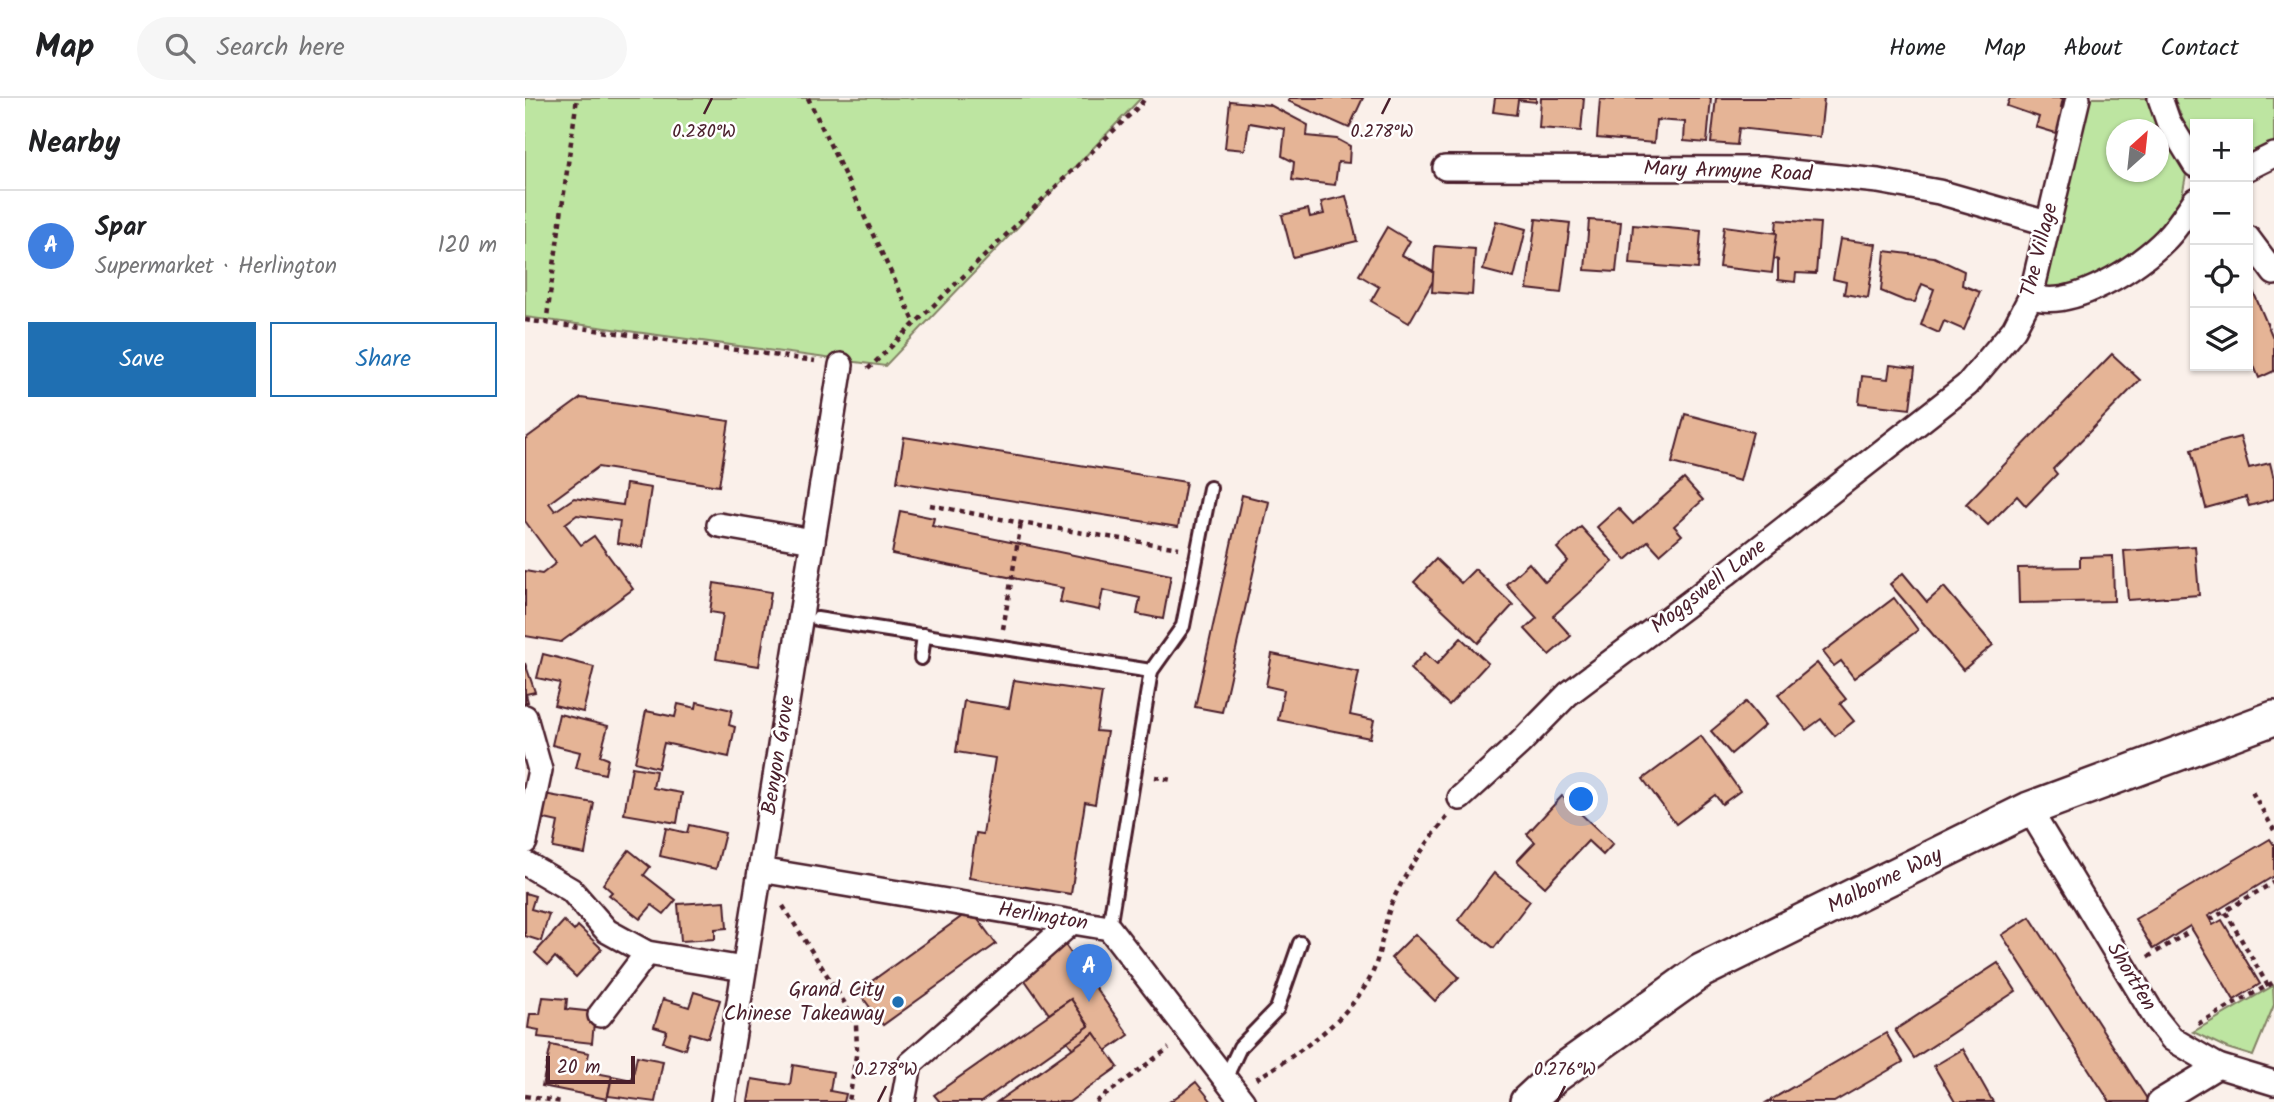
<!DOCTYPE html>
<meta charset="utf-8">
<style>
body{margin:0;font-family:Kalam,sans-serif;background:#f6f6f6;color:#202124}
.controls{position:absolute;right:21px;top:21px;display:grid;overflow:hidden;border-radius:0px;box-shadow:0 2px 5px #0004}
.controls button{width:63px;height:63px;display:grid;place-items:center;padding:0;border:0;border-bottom:2px solid #e0e0e0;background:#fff;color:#202124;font:35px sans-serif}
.compass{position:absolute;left:1581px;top:21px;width:63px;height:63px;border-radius:50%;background:#fff;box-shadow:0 2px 5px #0004;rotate:27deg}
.scale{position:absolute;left:21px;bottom:18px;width:89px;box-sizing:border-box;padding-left:7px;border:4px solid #4a1f2b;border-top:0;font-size:19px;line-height:24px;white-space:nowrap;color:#4a1f2b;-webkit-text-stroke:5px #fff;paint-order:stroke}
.you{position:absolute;left:1057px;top:702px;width:24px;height:24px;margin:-18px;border:5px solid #fff;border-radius:50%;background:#1a73e8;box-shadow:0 0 0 10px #1a73e833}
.badge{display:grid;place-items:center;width:46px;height:46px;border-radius:50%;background:#1f6fb2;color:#fff;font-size:23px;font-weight:700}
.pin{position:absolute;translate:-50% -58px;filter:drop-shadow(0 2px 4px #0008)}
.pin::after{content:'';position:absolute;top:37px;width:24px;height:21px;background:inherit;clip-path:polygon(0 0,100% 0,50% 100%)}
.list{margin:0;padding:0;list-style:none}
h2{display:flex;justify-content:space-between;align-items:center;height:91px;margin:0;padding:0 28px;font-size:30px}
h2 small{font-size:23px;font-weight:400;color:#757577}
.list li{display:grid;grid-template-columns:46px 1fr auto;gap:21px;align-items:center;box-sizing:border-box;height:112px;padding:0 28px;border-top:2px solid #e0e0e0}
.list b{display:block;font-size:26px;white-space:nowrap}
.list p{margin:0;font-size:23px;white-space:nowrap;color:#757577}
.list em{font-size:23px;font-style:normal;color:#757577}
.actions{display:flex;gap:14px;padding:21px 28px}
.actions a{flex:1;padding:16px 0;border:2px solid #1f6fb2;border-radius:0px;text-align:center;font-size:24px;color:#1f6fb2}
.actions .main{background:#1f6fb2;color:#fff}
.icon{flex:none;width:38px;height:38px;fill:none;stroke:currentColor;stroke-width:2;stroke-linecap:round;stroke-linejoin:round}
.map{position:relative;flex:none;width:1749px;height:1004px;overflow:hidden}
header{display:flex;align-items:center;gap:42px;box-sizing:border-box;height:98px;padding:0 35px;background:#fff;border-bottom:2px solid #e0e0e0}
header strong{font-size:33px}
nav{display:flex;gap:38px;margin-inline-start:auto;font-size:24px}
.search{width:490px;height:63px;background:#f6f6f6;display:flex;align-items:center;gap:18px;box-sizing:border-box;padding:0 24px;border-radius:38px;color:#757577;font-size:26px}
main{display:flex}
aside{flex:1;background:#fff}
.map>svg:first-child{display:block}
</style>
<header>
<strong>Map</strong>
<div class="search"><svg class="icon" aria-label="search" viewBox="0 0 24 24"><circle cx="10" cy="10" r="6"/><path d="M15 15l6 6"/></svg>Search here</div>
<nav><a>Home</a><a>Map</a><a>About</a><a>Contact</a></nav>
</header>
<main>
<aside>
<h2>Nearby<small></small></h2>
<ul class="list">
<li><span class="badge" style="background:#3f7fe0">A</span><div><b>Spar</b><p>Supermarket · Herlington</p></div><em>120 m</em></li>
</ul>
<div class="actions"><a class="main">Save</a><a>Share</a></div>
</aside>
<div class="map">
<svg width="1749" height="1004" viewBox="0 0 1749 1004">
<rect width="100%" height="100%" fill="#faf0ea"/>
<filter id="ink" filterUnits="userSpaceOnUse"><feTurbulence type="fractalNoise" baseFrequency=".0143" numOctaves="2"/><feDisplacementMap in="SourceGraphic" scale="14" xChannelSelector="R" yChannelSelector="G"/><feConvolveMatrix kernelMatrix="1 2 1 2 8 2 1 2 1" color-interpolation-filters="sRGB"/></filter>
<g filter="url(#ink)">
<g fill="#bde5a1" stroke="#848266" stroke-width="2" fill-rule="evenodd">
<path d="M0 0H616L360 268 0 219Z"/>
<path d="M1566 0H1626L1642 42 1661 77 1657 98 1642 129 1587 174 1540 191 1522 192 1518 180ZM1591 32H1633V74H1591Z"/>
<path d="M1649 0H1749V47L1723 61V26H1670V54Z"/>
<path d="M1748 888 1749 907 1728 958 1702 950 1668 934Z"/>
</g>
<g fill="#e5b496" stroke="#4a1f2b" stroke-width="2">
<path d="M764 0H838L824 30 763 3Z"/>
<path d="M970 0H1011V4L993 2 991 17 968 14Z"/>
<path d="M1016 0H1059L1056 33 1014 30Z"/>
<path d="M1089 0H1186L1182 45 1159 43 1160 24 1131 22 1129 45 1072 40 1075 1 1089 2Z"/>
<path d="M1191 0H1299L1295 39 1214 30 1212 47 1186 45Z"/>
<path d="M1485 0H1538L1536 9 1552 14 1544 39 1511 29 1514 19 1482 8Z"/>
<path d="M705 3 745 7 783 27 782 38 812 41 825 48 824 65 813 64 810 87 767 82 769 64 757 58 760 31 724 25 720 52 700 50Z"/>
<path d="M821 98 832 143 768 159 757 117 783 111 785 119 799 116 796 104Z"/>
<path d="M1011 121 1045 125 1036 195 1002 191Z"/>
<path d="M1064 122 1096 124 1091 174 1060 172Z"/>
<path d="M1252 122 1295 125 1291 176 1271 175 1270 184 1253 182V162L1248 160Z"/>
<path d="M971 123 1001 131 989 180 958 172Z"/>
<path d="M1108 127 1176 133 1173 171 1105 166Z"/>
<path d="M1199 128 1252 135 1247 175 1194 169Z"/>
<path d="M862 129 885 143 877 157 912 176 884 225 846 203 854 189 834 177Z"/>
<path d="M1315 141 1351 146 1343 200 1319 196 1321 184 1308 181Z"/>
<path d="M910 148 950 151 947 197 907 194Z"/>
<path d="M1360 153 1409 159 1439 173 1437 187 1455 194 1439 232 1419 223 1414 235 1396 227 1409 191 1397 186 1390 204 1380 203 1356 193Z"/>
<path d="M1728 193 1749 242V273L1734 280 1723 254V195Z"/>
<path d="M1587 256 1615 282 1528 371 1532 376 1501 408 1492 398 1463 427 1441 406Z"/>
<path d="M1365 267 1390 270 1385 311 1334 305 1337 278 1363 281Z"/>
<path d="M56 300 204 323 194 388 73 369 24 405 30 413 49 400 98 407 101 386 126 390 117 449 92 445 95 423 52 417 40 426 56 447 69 438 108 491 36 544 0 538V473L17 476 31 465 0 423V341Z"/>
<path d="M1160 316 1228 334 1215 383 1147 365Z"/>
<path d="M379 339 661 384 653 429 372 384Z"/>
<path d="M1715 339 1724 370 1745 365 1749 381V401L1724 408 1721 399 1681 410 1666 352Z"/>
<path d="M1159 381 1178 402 1149 428 1157 437 1135 456 1123 443 1101 462 1072 429 1093 410 1108 426Z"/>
<path d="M717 397 744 404 697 614 670 609Z"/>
<path d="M375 413 409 420 407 428 646 477 638 521 612 516 615 500 578 492 574 512 535 504 538 490 367 456Z"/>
<path d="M1056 429 1088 464 1028 518 1046 538 1024 557 1000 531 1012 520 981 486 1004 465 1020 484 1043 463 1032 450Z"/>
<path d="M1670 448 1674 497 1603 502 1599 453Z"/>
<path d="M1588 458 1589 503 1494 505 1493 470 1555 469V459Z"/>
<path d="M911 461 936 485 950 471 988 507 953 545 889 484Z"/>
<path d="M1378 475 1402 504 1419 489 1468 547 1438 572 1365 486Z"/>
<path d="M189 485 246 494 234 568 191 561 198 516 185 514Z"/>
<path d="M1369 500 1393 532 1329 580 1316 563 1309 568 1298 554Z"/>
<path d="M936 540 963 565 924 607 885 571 900 555 912 566Z"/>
<path d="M18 556 69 569 58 614 29 607 35 585 12 580Z"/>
<path d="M747 556 834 574 825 617 849 622 845 640 753 622 759 592 741 588Z"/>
<path d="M0 565 10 594 1 596 3 604 0 605Z"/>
<path d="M1292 565 1321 601 1315 606 1329 623 1310 638 1296 621 1281 632 1253 597Z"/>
<path d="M489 582 577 595 571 633 582 634 570 706 560 704 546 796 444 780 451 735 458 736 470 660 431 654 439 603 484 610Z"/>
<path d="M172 604 207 612 204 627 210 629 204 659 139 645 133 670 110 664 121 613 150 619 153 606 171 610Z"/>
<path d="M1221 604 1240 627 1206 656 1186 633Z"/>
<path d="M34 616 83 628 75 658 83 661 80 676 51 670 55 654 27 647Z"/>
<path d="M1176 638 1215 693 1197 706 1190 697 1151 726 1118 681Z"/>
<path d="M107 669 131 673 128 690 157 695 152 725 99 716Z"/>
<path d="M19 696 69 705 60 756 28 750 33 724 15 720Z"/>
<path d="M1037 698 1088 746 1078 757 1063 743 1020 789 992 763 1010 744 1002 736Z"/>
<path d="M164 727 200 735 191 771 135 758 141 730 162 735Z"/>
<path d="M1745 741 1749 747V778L1683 818 1688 827 1697 822 1735 886 1709 902 1665 828 1628 851 1610 821Z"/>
<path d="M104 752 125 769 119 777 151 802 139 816 127 807 115 821 84 797 87 794 78 786Z"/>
<path d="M969 775 1005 803 969 850 933 822Z"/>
<path d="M0 795 10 798 6 811 24 816 16 843 0 838Z"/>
<path d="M200 803 202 830 190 831V841L156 843 153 806Z"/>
<path d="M446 812 471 846 358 927 333 893Z"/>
<path d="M1505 819 1624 1004H1585L1477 837Z"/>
<path d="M39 823 49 833 53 828 77 851 51 879 30 859 23 867 10 855Z"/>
<path d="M890 836 934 879 910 903 866 860Z"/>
<path d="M538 844 604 937 581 953 569 935 548 951 542 943 564 928 546 901 524 916 495 875Z"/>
<path d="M1473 865 1491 893 1389 960 1370 932Z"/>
<path d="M169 894 195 902 183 940 165 935 160 951 138 944 142 933 129 929 138 901 164 909Z"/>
<path d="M18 899 42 901 41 911 70 914 67 945 13 939 14 932 3 930 5 916H15Z"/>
<path d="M546 901 564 928 456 1004H415L409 997Z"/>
<path d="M569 935 593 969 544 1004H472Z"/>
<path d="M1361 935 1378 964 1309 1004H1242Z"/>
<path d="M26 947 64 955 60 973 87 978 82 1001 17 988Z"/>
<path d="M1438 951 1468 1004H1430L1409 968Z"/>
<path d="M112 958 138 963 130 1004 83 998 87 978 107 982Z"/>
<path d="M268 967 308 974 305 993 321 996 319 1004H223L227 981 265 987Z"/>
<path d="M671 984 687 1004H644L650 1000Z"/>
</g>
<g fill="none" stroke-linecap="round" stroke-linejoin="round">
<defs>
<g id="lane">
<path d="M292 521 626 573"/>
<path d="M396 560 399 537"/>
<path d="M584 830 626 573 658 528 685 390"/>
<path d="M700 981 715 949 752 911 775 845"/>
</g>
<g id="street">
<path d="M1635 0 1643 23 1670 67"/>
<path d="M920 70 1236 71 1353 83 1414 94 1522 125"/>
<path d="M1723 70 1749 57"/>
<path d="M1723 140 1749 175"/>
<path d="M1506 198C1545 214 1614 169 1641 141 1652 130 1661 115 1670 102"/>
<path d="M194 427 288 443"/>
<path d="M935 700 995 645 1043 596 1168 502 1442 287 1489 231 1506 198 1553 0"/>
<path d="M1504 711 1631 921 1647 941 1693 968 1634 1004"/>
<path d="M0 744 15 672 0 619"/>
<path d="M0 765 46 792 82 833 122 855 219 871"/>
<path d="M235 772 584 830 718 1004"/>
<path d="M75 917 122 855"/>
<path d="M1693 968 1749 985"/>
<path d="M198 1004 316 267"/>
<path d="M378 1004 385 966 547 824"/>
</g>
<path id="secondary" d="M1002 1004 1030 978 1176 873 1504 711 1749 620"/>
</defs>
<use href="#lane" stroke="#4a1f2b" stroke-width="18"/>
<use href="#street" stroke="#4a1f2b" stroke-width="28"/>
<use href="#secondary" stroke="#4a1f2b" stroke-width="38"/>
<g stroke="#4a1f2b" stroke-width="4.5" stroke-dasharray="5 5" stroke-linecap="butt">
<path d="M283 0 390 225"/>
<path d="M0 222 290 263"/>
<path d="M21 226 52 0"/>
<path d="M343 271 616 6 620 0"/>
<path d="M405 407 496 425 654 450"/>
<path d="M478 531 496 425"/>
<path d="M630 679 647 682"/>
<path d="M1727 694 1749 732"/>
<path d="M258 808 319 904 331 927 332 951 324 1004"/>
<path d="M1685 822 1700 813"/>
<path d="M1623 859 1667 832"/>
<path d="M1743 888 1700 813 1749 784"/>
<path d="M1673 926 1749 884"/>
<path d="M731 981C772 956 815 928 841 887 858 861 856 828 869 800 882 771 902 745 922 719"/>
<path d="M0 998 37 1004"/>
<path d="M571 1004 644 950"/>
</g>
<use href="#lane" stroke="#fff" stroke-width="12"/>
<use href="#street" stroke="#fff" stroke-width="23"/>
<use href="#secondary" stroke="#fff" stroke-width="33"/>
</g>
</g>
<path fill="none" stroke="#4a1f2b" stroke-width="2.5" d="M179 16 187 0M857 16 865 0M353 1004 361 988M1032 1004 1040 988"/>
<circle fill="#1f6fb2" stroke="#fff" stroke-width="2.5" cx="373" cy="904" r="7"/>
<g text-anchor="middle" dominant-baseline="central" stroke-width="5" stroke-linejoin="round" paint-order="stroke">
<g font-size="21" fill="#4a1f2b" stroke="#fff">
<text transform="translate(1203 74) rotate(2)">Mary Armyne Road</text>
<text transform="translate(1515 152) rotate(-76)">The Village</text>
<text transform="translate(1184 489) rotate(-38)">Moggswell Lane</text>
<text transform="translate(254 657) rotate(-81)">Benyon Grove</text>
<text transform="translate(1360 783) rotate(-26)">Malborne Way</text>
<text transform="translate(518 819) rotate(9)">Herlington</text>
<text transform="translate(1606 879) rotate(59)">Shortfen</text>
</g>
<g font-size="21" fill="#4a1f2b" stroke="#fff" text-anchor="end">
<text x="359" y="892">Grand City<tspan x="359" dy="24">Chinese Takeaway</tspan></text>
</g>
</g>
<g font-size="18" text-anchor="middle" fill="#4a1f2b" stroke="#fff" stroke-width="5" stroke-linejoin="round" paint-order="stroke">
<text x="179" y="39">0.280°W</text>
<text x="857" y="39">0.278°W</text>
<text x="361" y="977">0.278°W</text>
<text x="1040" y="977">0.276°W</text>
</g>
</svg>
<div class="controls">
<button>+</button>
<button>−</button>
<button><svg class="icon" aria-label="locate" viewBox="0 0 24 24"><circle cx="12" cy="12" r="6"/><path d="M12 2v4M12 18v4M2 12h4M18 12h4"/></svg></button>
<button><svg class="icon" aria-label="layers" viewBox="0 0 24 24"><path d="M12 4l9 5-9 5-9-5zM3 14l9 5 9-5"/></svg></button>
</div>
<svg class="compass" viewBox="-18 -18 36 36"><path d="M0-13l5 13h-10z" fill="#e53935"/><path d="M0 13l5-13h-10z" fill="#757577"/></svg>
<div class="scale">20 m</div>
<div class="you"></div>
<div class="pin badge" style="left:564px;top:904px;background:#3f7fe0">A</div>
</div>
</main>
